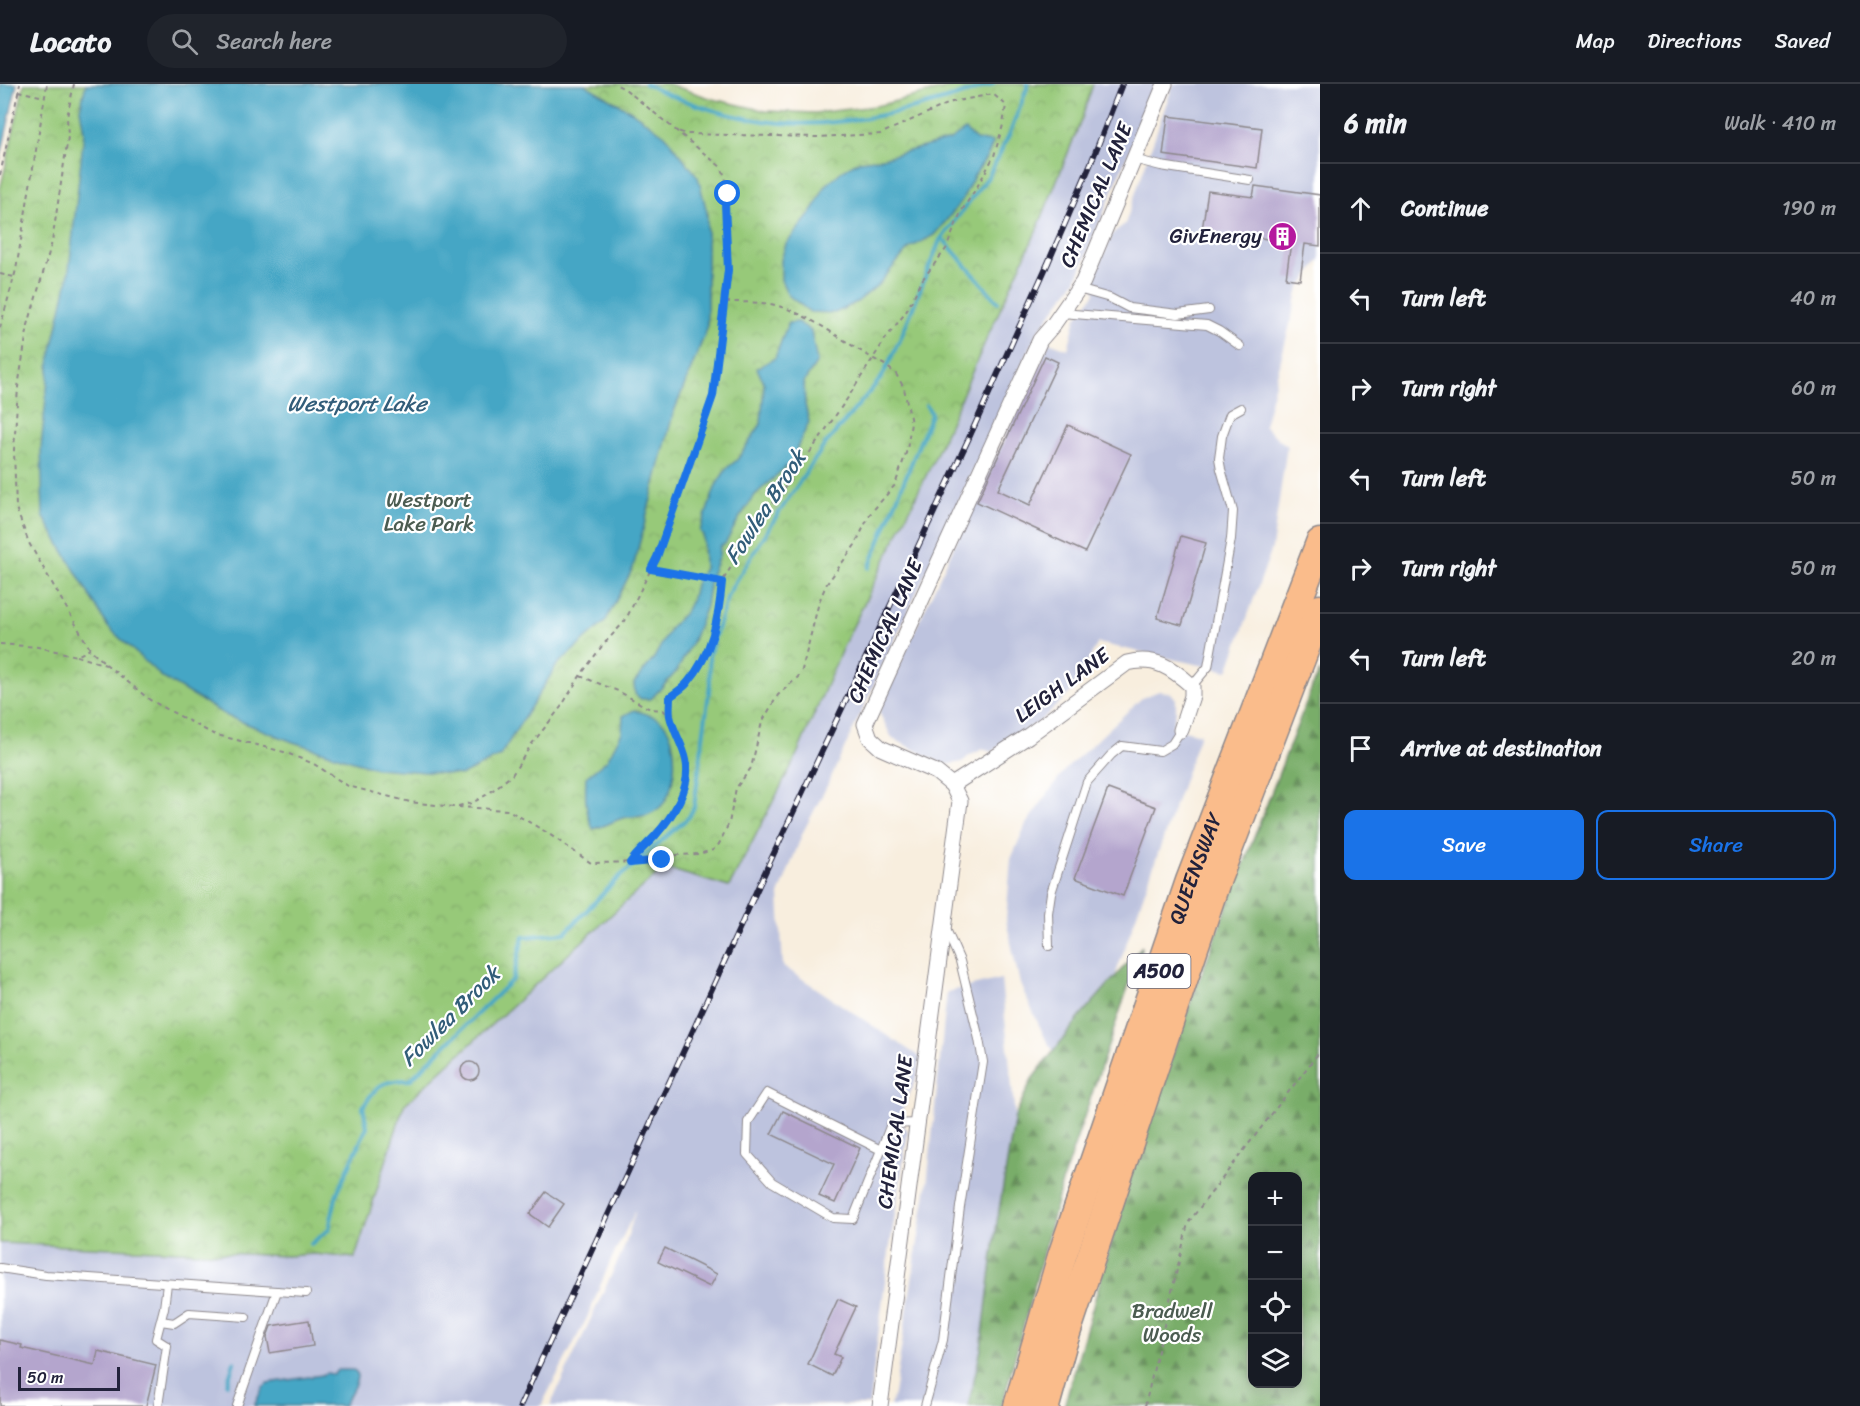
<!DOCTYPE html>
<meta charset="utf-8">
<style>
body{margin:0;font-family:Sriracha,sans-serif;background:#20242c;color:#f1f3f6}
.controls{position:absolute;right:18px;bottom:18px;display:grid;overflow:hidden;border-radius:12px;box-shadow:0 3px 15px #0003}
.controls button{width:54px;height:54px;display:grid;place-items:center;padding:0;border:0;border-bottom:2px solid #363941;background:#171b24;color:#f1f3f6;font:30px sans-serif}
.scale{position:absolute;left:18px;bottom:15px;width:102px;box-sizing:border-box;padding-left:6px;border:3px solid #22223b;border-top:0;font-size:16px;line-height:21px;white-space:nowrap;color:#22223b;-webkit-text-stroke:4px #fff;paint-order:stroke}
.stop{position:absolute;width:18px;height:18px;margin:-14px;border:4px solid #1a73e8;border-radius:50%;background:#fff}
.stop.end{background:#1a73e8;border-color:#fff;box-shadow:0 2px 6px #0008}
.list{margin:0;padding:0;list-style:none}
h2{display:flex;justify-content:space-between;align-items:center;height:78px;margin:0;padding:0 24px;font-size:26px}
h2 small{font-size:20px;font-weight:400;color:#9ea1a6}
.list li{display:grid;grid-template-columns:39px 1fr auto;gap:18px;align-items:center;box-sizing:border-box;height:90px;padding:0 24px;border-top:2px solid #363941}
.list b{display:block;font-size:22px;white-space:nowrap}
.list em{font-size:20px;font-style:normal;color:#9ea1a6}
.actions{display:flex;gap:12px;padding:18px 24px}
.actions a{flex:1;padding:14px 0;border:2px solid #1a73e8;border-radius:12px;text-align:center;font-size:21px;color:#1a73e8}
.actions .main{background:#1a73e8;color:#fff}
.icon{flex:none;width:33px;height:33px;fill:none;stroke:currentColor;stroke-width:2;stroke-linecap:round;stroke-linejoin:round}
.map{position:relative;flex:none;width:1320px;height:1322px;overflow:hidden}
header{display:flex;align-items:center;gap:36px;box-sizing:border-box;height:84px;padding:0 30px;background:#171b24;border-bottom:2px solid #363941}
header strong{font-size:28px}
nav{display:flex;gap:33px;margin-inline-start:auto;font-size:21px}
.search{width:420px;height:54px;background:#20242c;display:flex;align-items:center;gap:15px;box-sizing:border-box;padding:0 21px;border-radius:33px;color:#9ea1a6;font-size:22px}
main{display:flex}
aside{flex:1;background:#171b24}
.map>svg:first-child{display:block}
</style>
<header>
<strong>Locato</strong>
<div class="search"><svg class="icon" aria-label="search" viewBox="0 0 24 24"><circle cx="10" cy="10" r="6"/><path d="M15 15l6 6"/></svg>Search here</div>
<nav><a>Map</a><a>Directions</a><a>Saved</a></nav>
</header>
<main>
<div class="map">
<svg width="1320" height="1322" viewBox="0 0 1320 1322">
<defs>
<pattern id="forest-firs" width="22" height="20" patternUnits="userSpaceOnUse" patternTransform="scale(1.5)"><rect width="22" height="20" fill="#79ad69"/><path d="M5 1l3.5 6h-7zM16 11l3.5 6h-7z" fill="#638c58"/></pattern>
<pattern id="park-crowns" width="20" height="18" patternUnits="userSpaceOnUse" patternTransform="scale(1.5)"><rect width="20" height="18" fill="#97c979"/><path d="M2 6a3 3 0 1 1 6 0M12 15a3 3 0 1 1 6 0" fill="none" stroke="#82ac6a"/></pattern>
</defs>
<rect width="100%" height="100%" fill="#fff"/>
<filter id="ink" filterUnits="userSpaceOnUse"><feTurbulence type="fractalNoise" baseFrequency=".0167" numOctaves="2"/><feDisplacementMap in="SourceGraphic" scale="12" xChannelSelector="R" yChannelSelector="G"/><feConvolveMatrix kernelMatrix="1 2 1 2 8 2 1 2 1" color-interpolation-filters="sRGB"/></filter>
<filter id="wash" filterUnits="userSpaceOnUse"><feTurbulence type="fractalNoise" baseFrequency=".008" numOctaves="4" result="noise"/><feDisplacementMap in="SourceGraphic" scale="24" xChannelSelector="R" yChannelSelector="G"/><feGaussianBlur stdDeviation="1.35" result="paint"/><feColorMatrix in="noise" values="0 0 0 0 0 0 0 0 0 0 0 0 0 0 0 0 0 1.4 0 .05"/><feComposite in="paint" operator="in"/></filter>
<g filter="url(#wash)">
<rect width="100%" height="100%" fill="#f8eede"/>
<g fill="#bdc3de">
<path d="M1093 0H1157L1076 196 1037 249 827 702 803 748 779 811 783 882 921 974 917 993 898 1035 908 1047 888 1175 869 1321 550 1322 623 1166 636 1126 610 1178 587 1234 541 1322H0V1159L287 1172 314 1170 355 1174 404 1022 623 820 665 784 729 803 795 675 842 565 936 371 986 256 1036 148 1082 34Z"/>
<path d="M1173 0H1320V176L1299 205 1264 342 1287 362 1272 464 1228 587 1098 559 1070 609 1040 637 991 668 983 665 969 672 962 678 944 681 892 654 879 628 909 559 1049 258 1068 265 1076 234 1095 209 1092 197 1113 149 1125 140Z"/>
<path d="M1159 607 1171 609 1176 615V627L1172 643 1200 650 1083 983 1059 975 1046 956 1020 900 1006 836 1011 775 1026 740 1065 686 1142 614Z"/>
<path d="M1001 895 1015 1032 997 1138 981 1265 968 1322H890L894 1310 927 1101 947 908Z"/>
</g>
<g fill="url(#forest-firs)" stroke="#4e6852" stroke-width="1.5" fill-rule="evenodd">
<path d="M1320 587V1322H1064L1132 1086 1194 909 1312 603ZM1252 1092H1298V1300H1252Z"/>
<path d="M1142 862 1063 1095 1004 1314 1001 1322H968L981 1265 997 1138 1015 1032 1032 995 1080 933Z"/>
</g>
<path fill="url(#park-crowns)" stroke="#5c765a" stroke-width="1.5" d="M24 0H668L713 15 766 27 814 29 876 22 963 0H1093L1082 34 1036 148 986 256 936 371 842 565 795 675 729 803 665 784 623 820 404 1021 355 1174 314 1170 287 1172 0 1159V106Z"/>
<g fill="#45a6c5" stroke="#346480" stroke-width="1.5">
<path d="M0 0H17L0 76Z"/>
<path d="M86 0H584L631 27 665 51 698 93 707 128V245L673 330 633 484 605 538 557 581 500 672 462 691 376 684 293 658 227 632 163 594 108 543 43 432 41 364 50 275 68 195 84 48 80 25Z"/>
<path d="M965 46 976 56 993 58 989 69 974 92 962 116 946 137 934 151 908 165 879 200 857 218 835 229 810 228 788 211 781 196V176L786 160 814 125 825 102 843 86 859 77 882 74 950 56Z"/>
<path d="M798 238 811 247 817 278 804 298 805 320 809 338 791 378 755 411 740 433 725 460 720 462 719 472 710 494 706 522 693 556 677 587 651 615H641L635 610 634 599 654 574 671 543 685 528 692 514 695 500 704 484 703 451 700 447 716 401 727 384 737 376 761 340 764 300 757 284 775 274 788 239Z"/>
<path d="M634 626C642 629 653 631 660 636 681 651 678 711 658 725 645 735 638 731 623 734 613 737 604 743 593 745 585 727 585 713 586 693L607 676 622 648 623 632Z"/>
<path d="M338 1286C340 1286 351 1286 353 1286 365 1289 347 1315 343 1322H254L263 1303 268 1299 322 1291 326 1289 333 1290Z"/>
</g>
<g fill="none" stroke-linecap="round" stroke-linejoin="round">
<g stroke="#45a6c5" stroke-width="4">
<path d="M645 0C687 20 734 35 781 39 851 44 928 23 993 0"/>
<path d="M942 154 998 218"/>
<path d="M869 484 930 333 931 329 926 321"/>
<path d="M311 1160 329 1145 337 1109 367 1043 363 1023C378 1000 382 996 410 996L513 895 523 853 565 849 617 795 689 733 694 723 710 600 709 572 728 510 778 430 824 362 882 293 902 251 940 156 988 93 1010 49 1027 4V0"/>
<path d="M227 1300 234 1278"/>
</g>
</g>
<g id="blocks">
<g fill="#b4a5cd">
<path d="M1168 32 1262 44 1257 84 1163 71Z"/>
<path d="M1255 102 1320 111V162L1305 160 1300 196 1286 194 1291 158 1202 146 1208 107 1253 113Z"/>
<path d="M1045 272 1058 278 998 406 1030 421 1068 341 1131 370 1085 468 977 418Z"/>
<path d="M1181 452 1206 459 1182 541 1157 534Z"/>
<path d="M1108 705 1156 723 1123 812 1075 794Z"/>
<circle cx="470" cy="987" r="9"/>
<path d="M783 1027 860 1064 835 1119 819 1112 834 1080 771 1050Z"/>
<path d="M546 1108 564 1120 548 1143 530 1130Z"/>
<path d="M665 1164 717 1190 710 1203 658 1178Z"/>
<path d="M838 1215 856 1223 834 1270 841 1273 832 1292 808 1280Z"/>
<path d="M309 1236 313 1262 270 1269 267 1253 271 1242Z"/>
<path d="M0 1256 22 1261 21 1264 95 1281 98 1267 156 1281 146 1322H0Z"/>
</g>
</g>
</g>
<g filter="url(#ink)">
<use href="#blocks" fill-opacity="0" stroke="#8d888c" stroke-width="1.5"/>
<g fill="none" stroke-linecap="round" stroke-linejoin="round">
<defs>
<g id="lane">
<path d="M1133 75 1161 82 1250 96"/>
<path d="M1078 205 1110 214 1129 224 1178 230 1209 226"/>
<path d="M1062 229 1207 241 1219 247 1240 262"/>
<path d="M1192 602 1208 583 1231 455 1233 427 1221 385 1219 374 1222 352 1230 330 1241 324"/>
<path d="M1049 862 1048 829 1051 809 1087 698 1111 671 1122 662 1160 667 1172 660 1181 646"/>
<path d="M881 1066 853 1135 833 1134 772 1098 747 1070 748 1038 767 1009 881 1066 891 1040 918 1039"/>
<path d="M0 1184 46 1191 306 1209"/>
<path d="M161 1237 174 1239 189 1229 246 1233"/>
<path d="M158 1322 167 1262 156 1255 164 1224 167 1200"/>
<path d="M237 1322 277 1207"/>
<path d="M925 1322 943 1256 960 1123 983 978 979 955 960 877 946 845"/>
</g>
<g id="street">
<path d="M952 701 1028 652 1127 579C1155 572 1172 584 1192 602V612L1181 646"/>
<path d="M880 1322 960 717 952 701 936 688 881 664 870 654 865 640 1040 256 1053 241 1083 198 1165 0"/>
</g>
<g id="highway">
<path id="s1" d="M1018 1322 1062 1172 1190 797 1320 459"/>
<path d="M1045 1322 1062 1261 1215 800 1320 525"/>
</g>
</defs>
<use href="#lane" stroke="#8d888c" stroke-width="10"/>
<use href="#street" stroke="#8d888c" stroke-width="17"/>
<use href="#highway" stroke="#8d888c" stroke-width="31"/>
<g stroke="#8d888c" stroke-width="2" stroke-dasharray="4.5 4.5" stroke-linecap="butt">
<path d="M74 0 67 33 68 53 52 158 28 241 18 303 14 366 16 424 29 459 90 565 107 581 150 616 213 650 284 668 314 680 348 702 410 718 453 723 472 719 488 710 512 691 531 661 561 623 580 592 602 562 625 537 657 473 713 312 728 186 725 120C729 106 727 96 721 83L625 5 615 0"/>
<path d="M18 7 44 13"/>
<path d="M0 91 20 0"/>
<path d="M0 190 14 193"/>
<path d="M0 244 16 186 47 0"/>
<path d="M650 485 721 498"/>
<path d="M0 560 38 563 77 572 90 565"/>
<path d="M77 572 106 581"/>
<path d="M580 592 618 607 650 625 663 626 670 632 686 675 687 689 685 705 675 724 656 751 639 766 631 778"/>
<path d="M670 632V613L688 598 707 567 719 530 722 498 763 430 790 397 847 315 886 254 906 228 922 196 946 165 961 128 977 103 994 72 1003 41 1006 21 993 10 952 18 880 50 817 53 687 50 677 47"/>
<path d="M458 723 508 726 546 748 591 779 646 778 662 776 677 771 699 770 713 766 719 760 729 739 736 704 751 684 762 638 778 611 798 593 802 586 819 518 826 501 855 461 870 430 895 401 907 366 911 339 904 304 896 290 885 281C848 262 815 232 775 221 763 218 738 218 724 218"/>
<path d="M1145 1322 1188 1139 1320 967"/>
</g>
<use href="#lane" stroke="#fff" stroke-width="8"/>
<use href="#street" stroke="#fff" stroke-width="15"/>
<use href="#highway" stroke="#fabc8b" stroke-width="28"/>
<defs>
<path id="rail" d="M520 1322 690 953 760 799 968 356 1048 179 1091 79 1122 0"/>
</defs>
<use href="#rail" stroke="#22223b" stroke-width="6"/>
<use href="#rail" stroke="#fff" stroke-width="4" stroke-dasharray="11" stroke-linecap="butt"/>
</g>
</g>
<g fill="none" stroke-linecap="round" stroke-linejoin="round" filter="url(#ink)">
<path stroke="#1a73e8" stroke-width="8" d="M662 776 630 779C637 768 647 761 655 752 673 732 692 703 686 676 683 661 673 647 670 632 669 626 670 619 670 613 676 608 684 604 688 598 712 570 719 533 722 498L651 485 657 473 713 312 728 186 725 120 728 110"/>
</g>
<defs>
<symbol id="building-disc" viewBox="-11 -11 22 22"><circle r="9.5" fill="#b5179e" stroke="#fff"/><path d="M-4-6H4V6H1V3H-1V6H-4ZM-2.5-4.3h1.7v1.8h-1.7ZM.8-4.3h1.7v1.8H.8ZM-2.5-1h1.7V.8h-1.7ZM.8-1h1.7V.8H.8Z" fill="#fff"/></symbol>
</defs>
<g fill-rule="evenodd">
<use href="#building-disc" x="1266" y="136" width="33" height="33"/>
</g>
<g text-anchor="middle" dominant-baseline="central" stroke-width="4.5" stroke-linejoin="round" paint-order="stroke">
<rect fill="#fff" stroke="#646476" stroke-width="1.5" x="1127.5" y="870" width="63" height="34" rx="4.5"/>
<g font-size="20" font-weight="bold" fill="#22223b">
<text x="1159" y="887">A500</text>
</g>
<g font-size="21" fill="#22223b" stroke="#fff">
<text transform="translate(1096 111) rotate(-67)">CHEMICAL LANE</text>
<text transform="translate(885 547) rotate(-66)">CHEMICAL LANE</text>
<text transform="translate(1062 601) rotate(-36)">LEIGH LANE</text>
<text stroke="none"><textPath href="#s1" startOffset="566">QUEENSWAY</textPath></text>
<text transform="translate(895 1048) rotate(-82)">CHEMICAL LANE</text>
</g>
<g font-size="21" fill="#22223b" stroke="#fff" text-anchor="end">
<text x="1262" y="152">GivEnergy</text>
</g>
<g font-size="21" fill="#4b5c51" stroke="#fff">
<text x="429" y="416">Westport<tspan x="429" dy="24">Lake Park</tspan></text>
<text x="1172" y="1227">Bradwell<tspan x="1172" dy="24">Woods</tspan></text>
</g>
<g font-size="22" font-style="italic" fill="#325d79" stroke="#fff">
<text x="357" y="319">Westport Lake</text>
<text transform="translate(765 423) rotate(-57)">Fowlea Brook</text>
<text transform="translate(450 932) rotate(-45)">Fowlea Brook</text>
</g>
</g>
</svg>
<div class="controls">
<button>+</button>
<button>−</button>
<button><svg class="icon" aria-label="locate" viewBox="0 0 24 24"><circle cx="12" cy="12" r="6"/><path d="M12 2v4M12 18v4M2 12h4M18 12h4"/></svg></button>
<button><svg class="icon" aria-label="layers" viewBox="0 0 24 24"><path d="M12 4l9 5-9 5-9-5zM3 14l9 5 9-5"/></svg></button>
</div>
<div class="scale">50 m</div>
<div class="stop" style="left:728px;top:110px"></div>
<div class="stop end" style="left:662px;top:776px"></div>
</div>
<aside>
<h2>6 min<small>Walk · 410 m</small></h2>
<ul class="list">
<li><svg class="icon" aria-label="ahead" viewBox="0 0 24 24"><path d="M12 20V5M6 11l6-6 6 6"/></svg><div><b>Continue</b></div><em>190 m</em></li>
<li><svg class="icon" aria-label="left" viewBox="0 0 24 24"><path d="M17 20v-9H6M10 6l-5 5 5 5"/></svg><div><b>Turn left</b></div><em>40 m</em></li>
<li><svg class="icon" aria-label="right" viewBox="0 0 24 24"><path d="M7 20v-9h11M14 6l5 5-5 5"/></svg><div><b>Turn right</b></div><em>60 m</em></li>
<li><svg class="icon" aria-label="left" viewBox="0 0 24 24"><path d="M17 20v-9H6M10 6l-5 5 5 5"/></svg><div><b>Turn left</b></div><em>50 m</em></li>
<li><svg class="icon" aria-label="right" viewBox="0 0 24 24"><path d="M7 20v-9h11M14 6l5 5-5 5"/></svg><div><b>Turn right</b></div><em>50 m</em></li>
<li><svg class="icon" aria-label="left" viewBox="0 0 24 24"><path d="M17 20v-9H6M10 6l-5 5 5 5"/></svg><div><b>Turn left</b></div><em>20 m</em></li>
<li><svg class="icon" aria-label="arrive" viewBox="0 0 24 24"><path d="M6 21V4h12l-3 4 3 4H6"/></svg><div><b>Arrive at destination</b></div></li>
</ul>
<div class="actions"><a class="main">Save</a><a>Share</a></div>
</aside>
</main>
